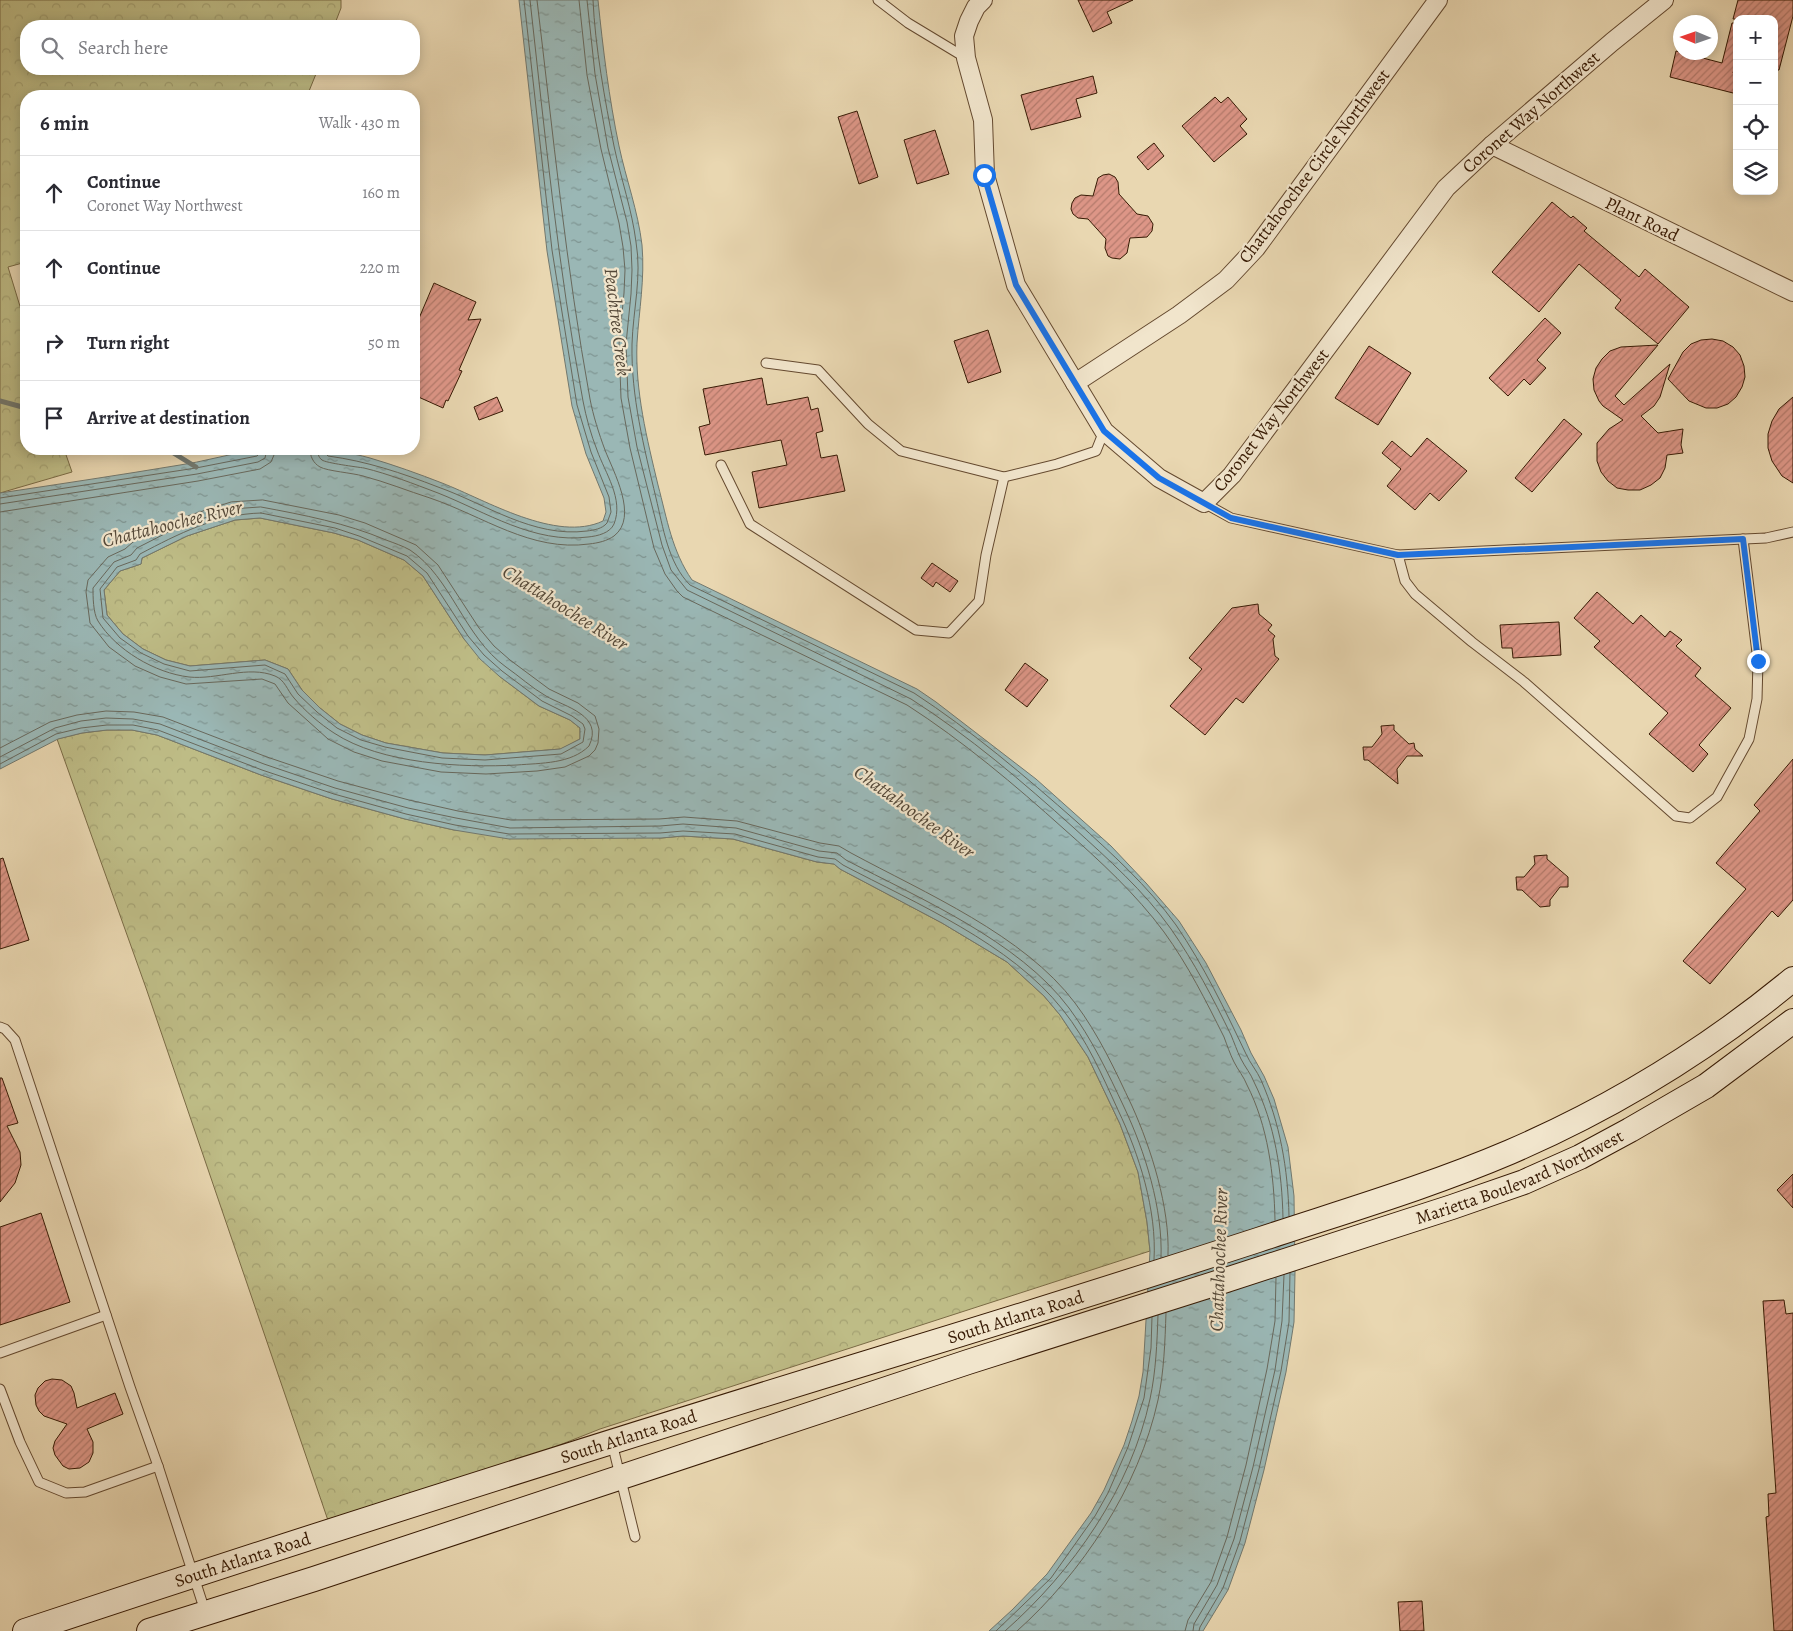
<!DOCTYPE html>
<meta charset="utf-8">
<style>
body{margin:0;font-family:Alegreya,serif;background:#f7f7f7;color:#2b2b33}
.controls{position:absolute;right:15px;top:15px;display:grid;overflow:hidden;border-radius:10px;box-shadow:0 2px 12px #0003}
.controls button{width:45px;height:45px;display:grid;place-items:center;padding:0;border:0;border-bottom:1px solid #e1e1e2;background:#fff;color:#2b2b33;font:25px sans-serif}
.compass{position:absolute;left:1673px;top:15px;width:45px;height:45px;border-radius:50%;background:#fff;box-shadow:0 2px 12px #0003;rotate:272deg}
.stop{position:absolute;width:15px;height:15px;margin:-11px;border:4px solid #1a73e8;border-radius:50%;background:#fff}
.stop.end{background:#1a73e8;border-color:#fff;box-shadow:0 1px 5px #0008}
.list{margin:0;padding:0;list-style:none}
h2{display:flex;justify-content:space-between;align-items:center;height:65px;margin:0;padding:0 20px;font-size:21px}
h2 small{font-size:16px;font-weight:400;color:#7c7c81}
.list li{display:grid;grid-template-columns:32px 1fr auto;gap:15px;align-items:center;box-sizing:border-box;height:75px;padding:0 20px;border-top:1px solid #e1e1e2}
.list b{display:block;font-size:19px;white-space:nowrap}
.list p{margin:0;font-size:16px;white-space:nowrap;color:#7c7c81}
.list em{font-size:16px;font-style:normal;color:#7c7c81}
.icon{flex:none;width:28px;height:28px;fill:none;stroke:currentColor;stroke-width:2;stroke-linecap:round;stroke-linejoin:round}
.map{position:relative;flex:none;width:1793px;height:1631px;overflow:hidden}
.search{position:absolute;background:#fff;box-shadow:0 2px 12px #0003;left:20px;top:20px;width:400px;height:55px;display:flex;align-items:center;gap:12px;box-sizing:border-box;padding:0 18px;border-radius:20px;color:#7c7c81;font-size:19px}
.panel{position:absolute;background:#fff;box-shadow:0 2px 12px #0003;left:20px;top:90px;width:400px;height:365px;border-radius:20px}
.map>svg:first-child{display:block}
</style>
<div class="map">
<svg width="1793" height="1631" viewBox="0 0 1793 1631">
<defs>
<pattern id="forest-crowns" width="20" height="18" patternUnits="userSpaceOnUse" patternTransform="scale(1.25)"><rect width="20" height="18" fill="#bebc86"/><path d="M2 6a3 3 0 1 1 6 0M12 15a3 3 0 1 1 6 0" fill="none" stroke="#a4a172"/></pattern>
<pattern id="water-ripples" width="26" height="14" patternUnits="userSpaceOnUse" patternTransform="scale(1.25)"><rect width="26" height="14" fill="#9ab7b5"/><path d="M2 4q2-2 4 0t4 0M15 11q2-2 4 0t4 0" fill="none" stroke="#7e9491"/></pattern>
<pattern id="building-hatch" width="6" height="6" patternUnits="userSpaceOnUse" patternTransform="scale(1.25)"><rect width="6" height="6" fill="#dd9687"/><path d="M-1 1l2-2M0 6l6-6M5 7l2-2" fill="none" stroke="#b47a6c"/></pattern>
</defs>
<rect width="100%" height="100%" fill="#e9d7b1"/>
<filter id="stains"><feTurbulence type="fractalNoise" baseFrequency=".004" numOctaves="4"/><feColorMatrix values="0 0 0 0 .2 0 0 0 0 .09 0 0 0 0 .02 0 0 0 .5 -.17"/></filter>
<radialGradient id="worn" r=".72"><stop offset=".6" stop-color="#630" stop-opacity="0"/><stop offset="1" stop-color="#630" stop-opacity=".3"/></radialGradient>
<g fill="url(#forest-crowns)" stroke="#7a6b45">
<path d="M0 0H341V8L334 26H26V69H318L307 96H26V262L8 267 26 326V449H64L72 472 0 493Z"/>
<path d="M260 518 334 533 358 540 404 560 423 576 464 639 499 676 539 706 570 720 580 728V739L561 749 485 755 443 753 386 743 362 735 340 724 320 708 302 690 288 669 265 660 190 666 166 660 143 649 123 634 107 615 104 590 120 571 141 564 142 558 187 536 235 520Z"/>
<path d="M107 730H132L157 735 261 775 332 799 405 819 454 830 661 838 683 836 733 839 817 862 834 864 840 869 942 923 1007 962 1044 996 1060 1015 1088 1057 1120 1124 1138 1172 1147 1222 1150 1251 600 1429 333 1535 146 988 57 739 82 733Z"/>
</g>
<path fill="url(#water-ripples)" stroke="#72786e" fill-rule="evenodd" d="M519 0H598C603 49 609 98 619 146 626 179 638 211 642 245 645 279 639 310 637 343 635 391 647 439 658 485 667 519 672 551 692 580L917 689 936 702 1036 779 1111 846 1146 883 1179 921 1206 963 1241 1030 1251 1053 1264 1076 1274 1099 1288 1147 1294 1196 1295 1272 1294 1322 1286 1372 1264 1470 1245 1543 1228 1590 1203 1631H989L1012 1610 1047 1574 1091 1513 1104 1490 1124 1445 1132 1421 1139 1396 1143 1372 1150 1251 1147 1222 1138 1172 1120 1124 1088 1057 1060 1015 1044 996 1007 962 942 923 840 869 834 864 817 862 733 839 683 836 661 838 509 839 454 830 405 819 332 799 261 775 157 735 132 730H107L82 733 58 739 0 769V493C60 484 120 475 180 465 202 462 224 455 246 452 287 447 331 447 370 458 394 465 419 474 442 483 486 500 556 543 603 521L606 512 604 498 586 454 572 406 547 251ZM260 518 334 533 358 540 404 560 423 576 464 639 480 659 499 676 539 706 570 720 580 728V739L560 749 485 755 443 753 386 743 362 735 340 724 320 708 302 690 288 669 265 660 190 666 166 660 143 649 123 634 107 615 104 590 120 571 141 564 142 558 187 536 235 520Z"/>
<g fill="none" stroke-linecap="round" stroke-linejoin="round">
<g stroke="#68685c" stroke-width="1">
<path d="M579 0 587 75 601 149 619 223 623 247 625 270 624 293 619 344 621 398 630 448 654 548 665 574 677 591 683 597 907 705C963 741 1015 785 1064 829 1100 861 1136 894 1164 932 1188 965 1206 1001 1224 1037 1227 1045 1230 1054 1234 1062 1238 1070 1244 1077 1247 1085 1268 1126 1274 1175 1275 1220"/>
<path d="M587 0 595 74 608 148 627 222 631 246 632 270 631 294 626 344 628 397 637 447 662 545 671 570 687 590 911 699C969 736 1023 782 1074 828 1108 859 1144 891 1171 929 1194 962 1213 998 1231 1035 1234 1042 1237 1051 1241 1059 1245 1067 1251 1074 1254 1082 1275 1124 1282 1172 1283 1218"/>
<path d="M593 0C595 46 605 101 614 146 621 179 632 210 636 242 642 277 633 310 632 344 631 397 644 447 656 498 663 527 668 563 690 585L914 693C972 731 1025 776 1077 822 1111 853 1148 886 1176 925 1204 966 1225 1010 1246 1054 1250 1063 1257 1071 1261 1080 1280 1123 1288 1169 1289 1216"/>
<path d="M310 449C310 456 313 463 320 467 327 471 353 473 363 476 386 482 408 491 430 498 483 516 531 552 589 544 598 543 607 541 614 536 639 517 613 471 605 450 599 434 593 415 590 399 566 267 553 133 537 0"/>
<path d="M317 449C318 453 318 457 322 460 326 463 357 467 364 468 389 474 414 484 438 493 486 512 534 544 588 537 598 536 610 533 614 524 624 499 605 473 597 450 591 435 586 417 583 401 558 268 545 134 530 0"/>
<path d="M324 449 325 453 328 456C366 461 402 473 438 487 486 504 533 538 587 531 594 530 602 529 607 523L611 512 609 497 591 452 577 405 552 250 524 0"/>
<path d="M0 498 196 468 257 456 260 453 261 449"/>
<path d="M263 500 339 515 365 523 416 545 438 565 479 628 494 646 510 660 549 689 578 703 595 716 599 729 598 743 595 750 589 756 565 767 537 771 486 774 441 772 382 761 354 752 328 739 288 703 275 684 262 679 186 684 160 677 135 666 109 647 90 623 86 592 88 580 108 557 125 549 133 542 181 518 231 502Z"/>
<path d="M0 504 197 474 258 462 265 458 267 449"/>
<path d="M261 507C304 515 346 523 386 540 394 543 403 546 410 550 451 577 464 637 506 667 519 676 532 688 546 696 565 707 604 715 589 746 571 764 541 763 517 765 462 768 381 764 334 733 320 724 305 711 294 698 287 690 285 680 275 676 248 665 217 680 189 677 155 673 116 650 98 621 93 613 93 596 93 588L114 562 131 555 137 548 182 525 233 509Z"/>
<path d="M0 512 198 481 260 469 271 462 274 455 275 449"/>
<path d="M261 513 335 528 359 536 407 556 427 573 468 636 484 655 502 671 542 701 572 716 583 724 585 729 583 742 561 754 485 760 442 758 385 747 361 740 337 728 317 712 298 694 285 674 265 665 190 671 164 664 141 653 120 638 103 618 100 589 117 567 136 560 140 554C178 534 217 514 261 513Z"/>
<path d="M0 748 50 722 77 715 106 711 134 712 163 717 267 757 338 781 409 800 458 811 511 820 659 819 684 817 737 821 820 843 839 846 851 853C925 893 1024 935 1075 1003 1099 1035 1115 1070 1132 1106 1151 1148 1170 1208 1168 1255"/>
<path d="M0 757 55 728 81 721 106 718 133 719 160 724 264 764 335 788 408 808 456 818 510 828 660 826 683 824 736 828 819 851 837 853 846 860C919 898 1019 941 1069 1008 1092 1039 1108 1073 1124 1107 1145 1151 1163 1209 1161 1258"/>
<path d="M0 764 56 734 81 728 107 725H133L158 730 262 770 334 794 406 814 455 825 509 834 660 833 683 831 735 834 818 857 835 859 843 865C917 904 1010 943 1063 1010 1087 1040 1102 1075 1118 1110 1139 1154 1157 1210 1154 1260"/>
<path d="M996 1631 1051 1578 1095 1516 1108 1493 1128 1447 1144 1398 1151 1348 1152 1317"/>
<path d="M1005 1631C1073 1571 1131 1488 1150 1399 1156 1371 1157 1343 1158 1315"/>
<path d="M1017 1631C1082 1573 1139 1487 1158 1400 1164 1372 1165 1342 1166 1313"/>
<path d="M1185 1631 1188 1620 1211 1582 1227 1537 1246 1465 1267 1369 1275 1321 1276 1278"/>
<path d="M1193 1631 1194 1624 1217 1585 1234 1539 1253 1467 1275 1370 1282 1321 1284 1275"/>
<path d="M1199 1631 1200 1627 1223 1588 1240 1541 1259 1469 1281 1371 1289 1322 1290 1273"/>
</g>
<g stroke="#72786e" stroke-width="5">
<path d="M0 401 26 408"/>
<path d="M167 449 196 467"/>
</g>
</g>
<g fill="url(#building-hatch)" stroke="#371a04">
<path d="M1078 0H1133L1107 12 1112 23 1093 32Z"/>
<path d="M1738 0H1793V16L1779 70H1774V19H1733Z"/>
<path d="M1732 23H1737V57L1733 73 1737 74V94L1670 77 1676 51 1722 63Z"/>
<path d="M1093 76 1097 93 1076 99 1081 117 1031 130 1021 95Z"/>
<path d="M1215 97 1221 103 1228 97 1247 119 1240 126 1247 134 1214 162 1182 126Z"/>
<path d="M857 111 878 177 859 184 838 117Z"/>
<path d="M935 130 949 174 917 184 904 140Z"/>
<path d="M1154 143 1164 156 1148 170 1137 157Z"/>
<path d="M1109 174 1115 177 1118 182 1119 194 1137 214 1148 216 1153 224 1152 231 1147 237 1130 238 1127 253 1120 259 1112 258 1108 256 1105 248 1106 239 1088 219 1078 218 1073 214 1071 209 1072 203 1075 198 1081 195 1093 196 1098 178 1103 175Z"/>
<path d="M1552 202 1571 218 1573 216 1587 228 1584 231 1639 277 1645 269 1689 307 1658 344 1615 308 1621 300 1579 264 1539 312 1492 272Z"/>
<path d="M434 283 476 302 468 320 481 319 459 370 462 371 448 401 446 400 443 408 414 395V330Z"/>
<path d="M1545 318 1561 333 1537 360 1546 368 1530 385 1524 379 1508 396 1489 378Z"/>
<path d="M988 330 1001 372 968 383 954 341Z"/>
<path d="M1712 339 1723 341 1733 347 1740 355 1744 366 1745 377 1742 387 1736 397 1728 404 1717 408H1706L1689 401 1668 379 1683 352 1691 344 1701 340Z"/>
<path d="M1658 345 1615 396 1624 405 1670 364 1660 397 1654 406 1641 416 1658 433 1683 429 1681 445 1683 453 1667 455 1665 468 1660 478 1651 485 1640 490H1628L1617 488 1608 481 1601 472 1597 461V443L1609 429 1623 420 1603 406 1599 401 1594 390 1593 379 1596 368 1602 359 1610 351 1621 347Z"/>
<path d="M1369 346 1411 373 1378 425 1335 398Z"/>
<path d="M762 378 767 405 808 397 811 410 818 408 823 431 816 433 821 458 837 455 845 491 759 508 752 472 787 465 781 440 705 455 699 427 710 424 703 389Z"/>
<path d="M497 397 503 411 479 420 474 407Z"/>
<path d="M1793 397V483L1782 476 1772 461 1768 448V434L1772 421 1779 409Z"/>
<path d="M1564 419 1582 434 1532 492 1515 478Z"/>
<path d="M1427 438 1467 471 1439 501 1430 493 1415 510 1387 486 1401 469 1382 453 1392 441 1411 457Z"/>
<path d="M932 563 958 581 950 592 936 582 933 587 921 578Z"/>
<path d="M1597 592 1633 624 1641 615 1665 637 1670 631 1682 640 1676 646 1701 668 1695 676 1731 708 1699 745 1708 754 1693 772 1649 734 1668 713 1594 647 1600 641 1574 618Z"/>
<path d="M1258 604 1259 614 1272 625 1268 630 1275 636 1273 639 1275 656 1279 659 1243 703 1236 698 1205 735 1170 706 1202 669 1189 658 1232 608Z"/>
<path d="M1559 622 1561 655 1513 658 1512 648H1502L1500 625Z"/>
<path d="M1025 663 1048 680 1027 707 1005 690Z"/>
<path d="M1394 725V730L1409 744 1414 743 1415 749 1423 756H1407L1397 769 1398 784 1368 760H1364L1363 747H1372L1382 734 1381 726Z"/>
<path d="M1793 759V900L1778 917 1772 911 1710 984 1683 961 1746 889 1716 863 1760 811 1754 805Z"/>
<path d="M1547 855V859L1568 877V887H1560L1550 900V906L1540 907 1522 890H1517L1516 877H1524L1535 864 1534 856Z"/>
<path d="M3 858 29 940 0 949V859Z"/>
<path d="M0 1078H2L18 1123 7 1126 20 1152 21 1165 15 1183 0 1202Z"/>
<path d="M1793 1174V1208L1777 1190Z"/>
<path d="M41 1213 70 1302 0 1325V1227Z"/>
<path d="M1784 1300 1786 1314 1793 1313V1631H1774L1766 1517 1769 1516 1768 1494 1776 1493 1763 1301Z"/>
<path d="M52 1379 62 1380 71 1386 74 1393 77 1408 115 1393 123 1414 87 1429 93 1442V1453L89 1462 80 1468 69 1469 63 1466 55 1455 53 1448 55 1441 67 1424 44 1416 39 1411 36 1405 35 1395 38 1388 45 1381Z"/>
<path d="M1422 1601 1424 1631H1400L1398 1602Z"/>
</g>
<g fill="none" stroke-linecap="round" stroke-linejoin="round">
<defs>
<g id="lane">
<path d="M878 0 908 23 966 58"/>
<path d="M766 363 818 370 868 424 901 451 1004 477 1057 464 1096 451 1104 431"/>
<path d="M721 465 750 524 916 630 949 633 979 601 986 555 1004 477"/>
<path d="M1204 503 1231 518 1398 555 1766 538 1793 532"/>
<path d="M1398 555 1405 581 1415 594 1472 642 1524 682 1676 816 1690 818 1717 797 1749 739 1757 699 1758 661 1743 539"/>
<path d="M0 1027 5 1029 15 1040 130 1387 158 1466 205 1611"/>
<path d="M0 1353 106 1315"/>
<path d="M0 1389 20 1442 39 1482 66 1493 85 1492 158 1466"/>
<path d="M612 1443 635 1537"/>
</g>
<g id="street">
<path d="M983 0 976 7 969 21 964 36 966 58 983 120 985 175 1016 285 1104 431 1159 478 1204 503 1232 475 1446 188 1492 145 1612 42 1664 0"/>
<path d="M1492 145 1793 292"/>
<path d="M1075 383 1179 315 1226 280 1256 248 1438 0"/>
</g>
<g id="secondary">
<path id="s1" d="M25 1631C311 1536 598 1445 886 1357 1011 1319 1135 1280 1258 1240 1342 1212 1428 1187 1510 1152 1612 1108 1707 1050 1793 979"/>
<path id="s2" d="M149 1631 314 1579 968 1362 1220 1282 1452 1207 1524 1182 1580 1157 1630 1130 1706 1086 1793 1021"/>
</g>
</defs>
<use href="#lane" stroke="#64492f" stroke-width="11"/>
<use href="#street" stroke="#64492f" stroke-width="20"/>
<use href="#secondary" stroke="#371a04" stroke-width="26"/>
<use href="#lane" stroke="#f1e5cc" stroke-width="9"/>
<use href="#street" stroke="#f1e5cc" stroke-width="18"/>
<use href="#secondary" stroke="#f1e5cc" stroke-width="24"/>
</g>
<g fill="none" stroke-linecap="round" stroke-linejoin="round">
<path stroke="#1a73e8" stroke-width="6" d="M984 175 1016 285 1104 431 1159 478 1231 518 1398 555 1743 539 1758 661"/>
</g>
<g text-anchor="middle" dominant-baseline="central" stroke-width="4.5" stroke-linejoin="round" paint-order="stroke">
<g font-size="18" fill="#371a04" stroke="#f1e5cc">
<text transform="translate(1531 112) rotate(-41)">Coronet Way Northwest</text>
<text transform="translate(1314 166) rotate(-53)">Chattahoochee Circle Northwest</text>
<text transform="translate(1642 219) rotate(26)">Plant Road</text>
<text transform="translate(1271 420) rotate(-52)">Coronet Way Northwest</text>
<text stroke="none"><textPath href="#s2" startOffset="1444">Marietta Boulevard Northwest</textPath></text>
<text stroke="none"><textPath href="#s1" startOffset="1039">South Atlanta Road</textPath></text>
<text stroke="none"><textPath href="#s1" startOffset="634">South Atlanta Road</textPath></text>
<text stroke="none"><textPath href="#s1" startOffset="229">South Atlanta Road</textPath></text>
</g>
<g font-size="19" font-style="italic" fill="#554939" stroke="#f1e5cc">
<text transform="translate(617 322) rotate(83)">Peachtree Creek</text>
<text transform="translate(172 524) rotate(-14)">Chattahoochee River</text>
<text transform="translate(565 608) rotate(32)">Chattahoochee River</text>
<text transform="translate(914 812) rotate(36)">Chattahoochee River</text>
<text transform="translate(1219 1260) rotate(-88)">Chattahoochee River</text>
</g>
</g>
<rect width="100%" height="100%" filter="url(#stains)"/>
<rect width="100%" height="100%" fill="url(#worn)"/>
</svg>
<div class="controls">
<button>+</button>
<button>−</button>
<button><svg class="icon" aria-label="locate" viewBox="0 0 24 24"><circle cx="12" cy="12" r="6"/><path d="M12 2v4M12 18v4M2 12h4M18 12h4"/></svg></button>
<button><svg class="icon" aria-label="layers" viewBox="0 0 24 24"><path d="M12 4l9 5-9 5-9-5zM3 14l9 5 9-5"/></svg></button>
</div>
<svg class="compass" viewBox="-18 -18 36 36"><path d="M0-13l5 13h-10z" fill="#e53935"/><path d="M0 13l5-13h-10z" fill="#7c7c81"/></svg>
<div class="stop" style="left:984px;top:175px"></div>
<div class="stop end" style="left:1758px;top:661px"></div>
<div class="search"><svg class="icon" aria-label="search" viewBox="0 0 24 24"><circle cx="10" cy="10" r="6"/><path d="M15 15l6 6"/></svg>Search here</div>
<section class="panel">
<h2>6 min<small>Walk · 430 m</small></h2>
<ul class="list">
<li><svg class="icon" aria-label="ahead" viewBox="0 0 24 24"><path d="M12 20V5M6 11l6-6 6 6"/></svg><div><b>Continue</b><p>Coronet Way Northwest</p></div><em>160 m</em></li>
<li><svg class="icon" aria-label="ahead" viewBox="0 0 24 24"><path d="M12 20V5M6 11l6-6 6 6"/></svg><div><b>Continue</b></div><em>220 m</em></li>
<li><svg class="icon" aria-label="right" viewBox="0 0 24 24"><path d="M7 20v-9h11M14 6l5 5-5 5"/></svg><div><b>Turn right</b></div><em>50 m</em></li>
<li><svg class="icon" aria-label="arrive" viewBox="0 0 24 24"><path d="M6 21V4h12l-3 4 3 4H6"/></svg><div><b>Arrive at destination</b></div></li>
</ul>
</section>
</div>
